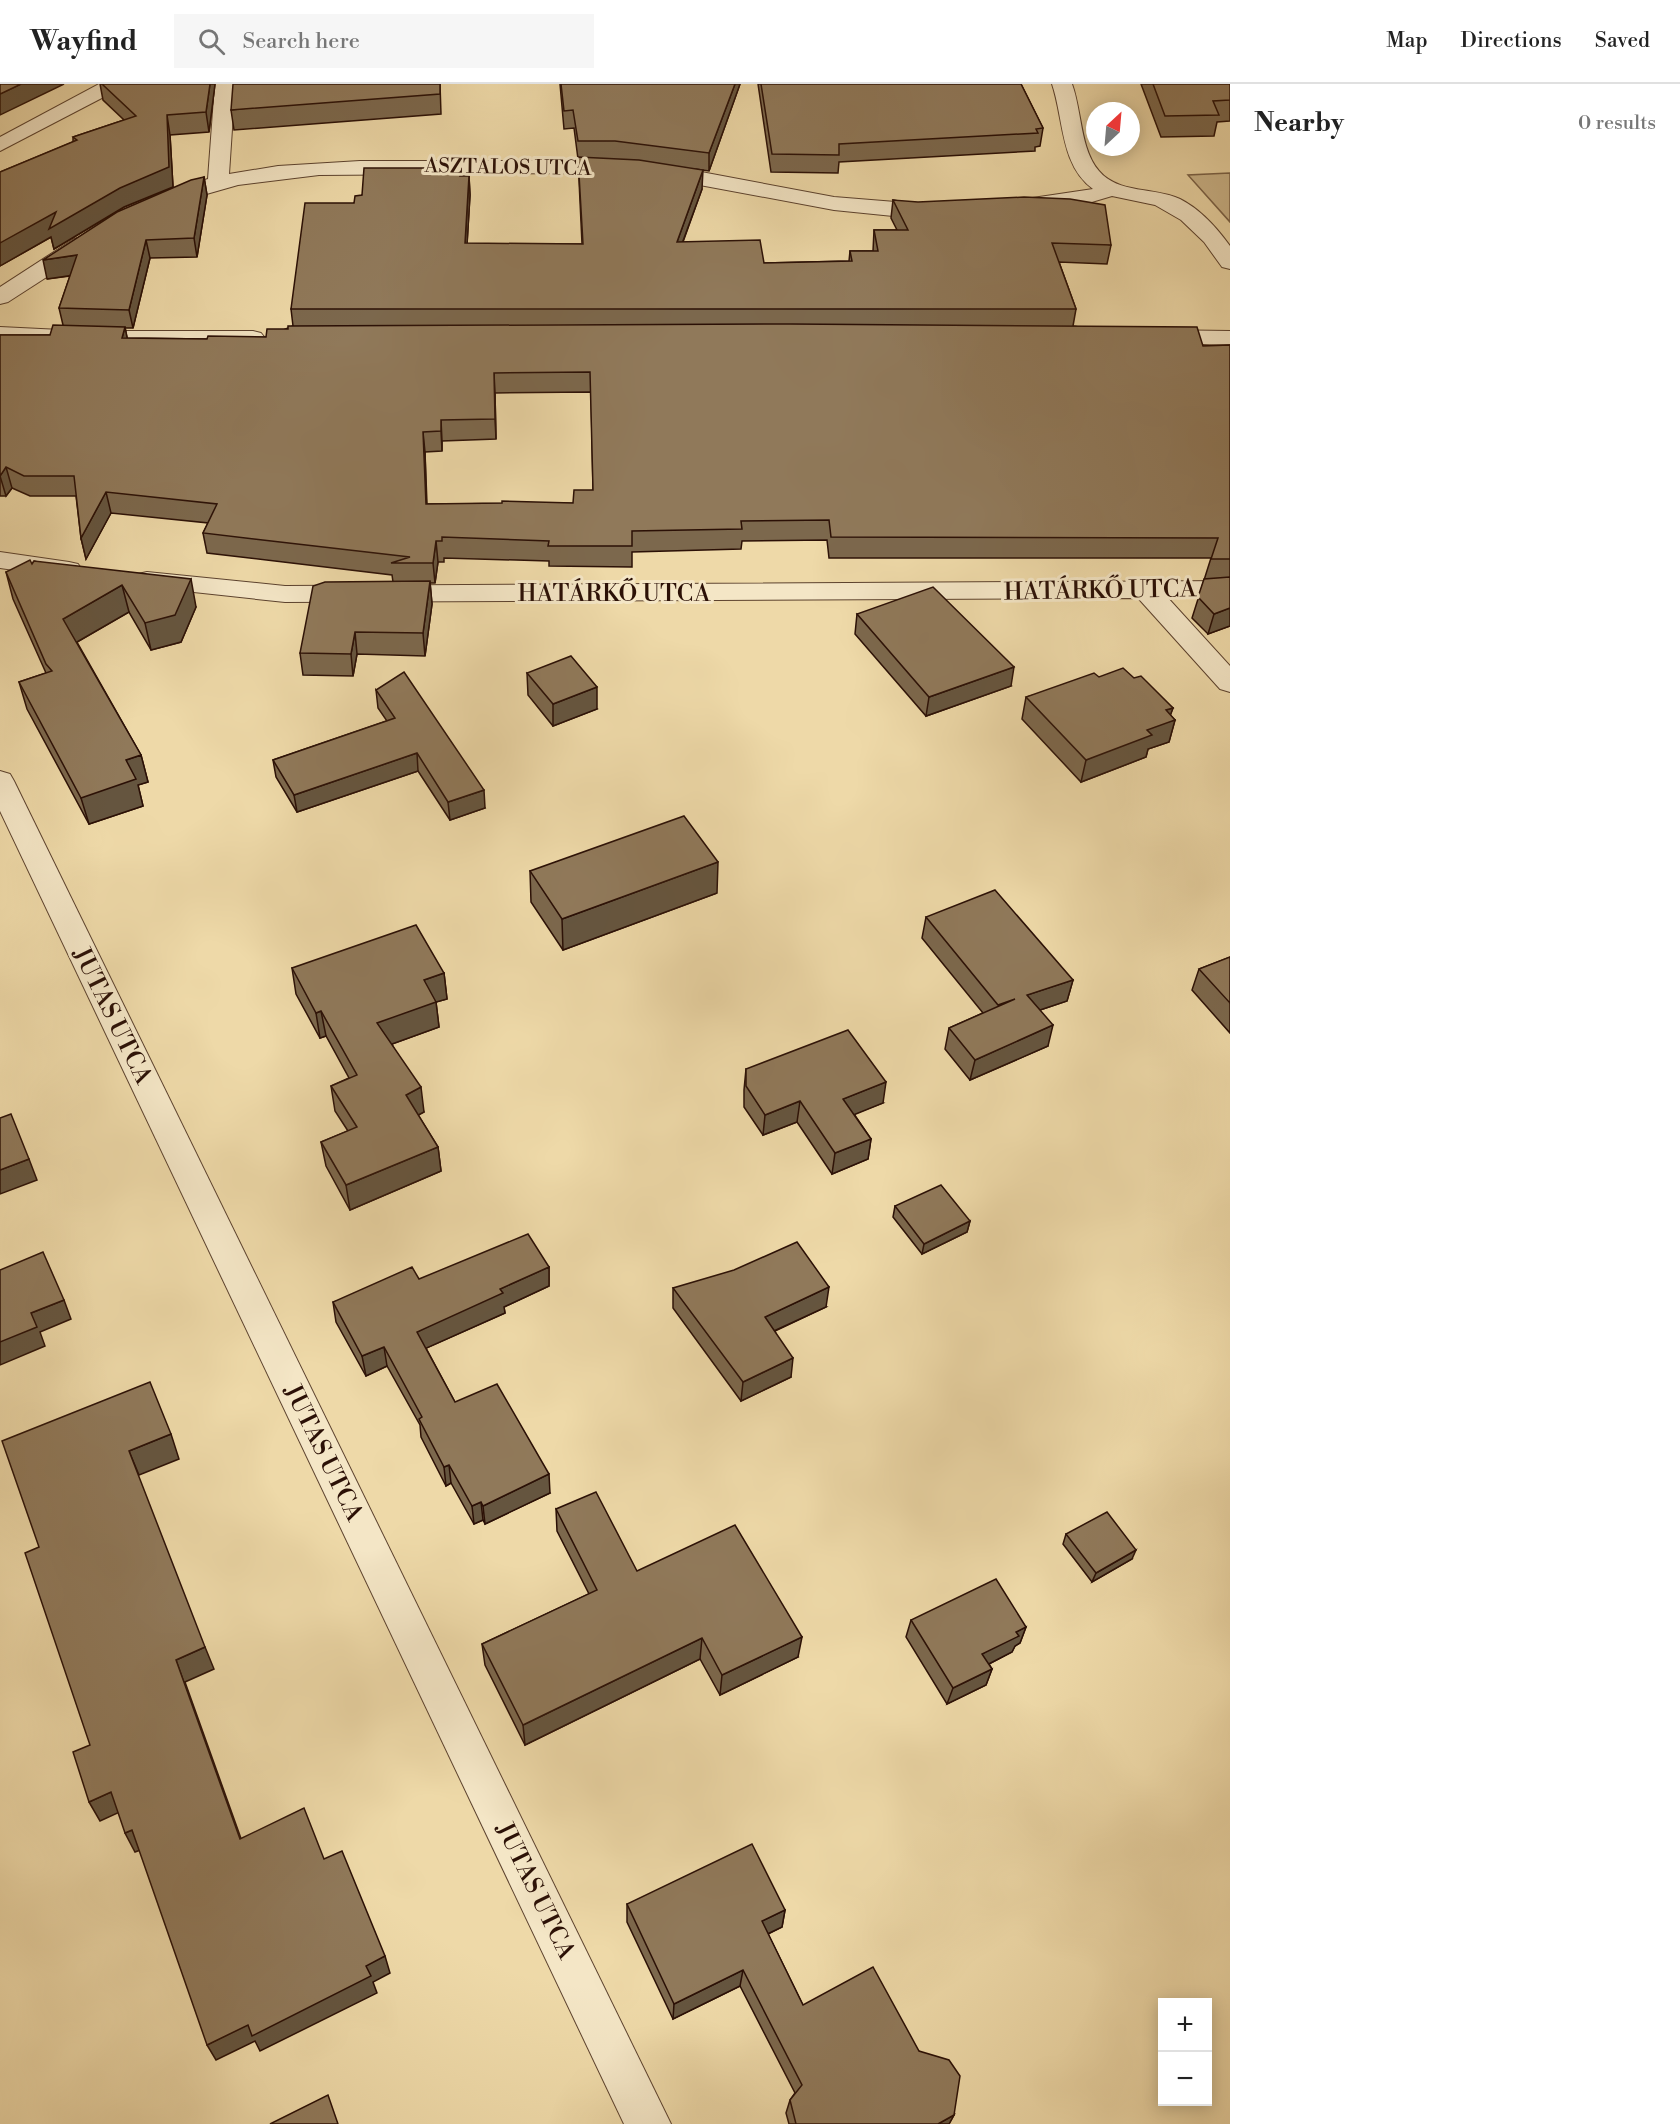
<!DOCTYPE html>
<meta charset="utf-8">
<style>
body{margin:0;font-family:"Libre Bodoni",serif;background:#f6f6f6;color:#222}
.controls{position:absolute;right:18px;bottom:18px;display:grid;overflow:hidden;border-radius:0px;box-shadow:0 3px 15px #0003}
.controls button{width:54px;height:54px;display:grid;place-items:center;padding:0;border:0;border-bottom:2px solid #e0e0e0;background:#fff;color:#222;font:30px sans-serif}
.compass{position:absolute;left:1086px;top:18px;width:54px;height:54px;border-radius:50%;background:#fff;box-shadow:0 3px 15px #0003;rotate:26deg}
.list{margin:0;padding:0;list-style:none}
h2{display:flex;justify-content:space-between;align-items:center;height:78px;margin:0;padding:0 24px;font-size:26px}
h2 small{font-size:20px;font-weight:400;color:#767676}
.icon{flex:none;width:33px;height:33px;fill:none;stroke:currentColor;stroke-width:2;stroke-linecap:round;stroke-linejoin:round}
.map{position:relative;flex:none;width:1230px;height:2040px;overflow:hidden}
header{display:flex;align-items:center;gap:36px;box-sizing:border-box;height:84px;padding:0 30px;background:#fff;border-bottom:2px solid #e0e0e0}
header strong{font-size:28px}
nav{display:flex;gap:33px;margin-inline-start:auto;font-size:21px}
.search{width:420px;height:54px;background:#f6f6f6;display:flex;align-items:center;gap:15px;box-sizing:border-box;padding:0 21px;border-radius:0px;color:#767676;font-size:22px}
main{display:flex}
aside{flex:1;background:#fff}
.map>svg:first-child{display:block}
</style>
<header>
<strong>Wayfind</strong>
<div class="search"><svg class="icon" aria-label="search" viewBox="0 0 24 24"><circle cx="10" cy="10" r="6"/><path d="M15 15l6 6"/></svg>Search here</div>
<nav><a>Map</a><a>Directions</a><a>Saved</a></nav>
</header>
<main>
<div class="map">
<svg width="1230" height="2040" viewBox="0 0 1230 2040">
<rect width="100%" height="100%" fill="#eed9a8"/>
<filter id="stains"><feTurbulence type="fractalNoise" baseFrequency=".00333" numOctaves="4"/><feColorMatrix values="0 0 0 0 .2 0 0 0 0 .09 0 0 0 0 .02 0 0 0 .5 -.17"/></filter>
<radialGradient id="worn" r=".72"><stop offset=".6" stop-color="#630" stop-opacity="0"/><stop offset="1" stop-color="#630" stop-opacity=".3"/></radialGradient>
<path fill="#cdb78c" stroke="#7c6449" stroke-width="1.5" d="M1230 89V138L1188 91Z"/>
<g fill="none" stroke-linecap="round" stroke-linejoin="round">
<defs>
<g id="minor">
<path d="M99 0H124L121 4 0 67V53Z"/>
<path d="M215 0H235L229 90 278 82 360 77H618L696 87 834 113 945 122 948 127 945 132 937 134 903 133 834 126 662 94 572 89 319 91 238 101 161 123 153 121 150 116 153 111 208 95Z"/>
<path d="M1052 0H1072C1082 27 1080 65 1099 87 1118 110 1155 103 1180 115 1200 125 1217 144 1230 162V185L1222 183 1204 158 1181 136 1155 121 1112 112 1085 120 1027 128 1019 126 1016 121 1019 116 1093 105C1060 81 1064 35 1052 0Z"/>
<path d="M82 153 90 155 93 160 90 165 8 218 0 220V203L74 155Z"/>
<path d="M0 243 61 246 69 248 73 253 69 258 61 260 0 257Z"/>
<path d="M1157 246 1230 247V261L1149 258 1145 253 1149 248Z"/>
<path d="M113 247H253L261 249 265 254 261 259 253 261 105 259 101 254 105 249Z"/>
<path d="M0 468 69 478 78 480 82 486 78 492 69 494 0 484Z"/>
<path d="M147 488 285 502 1230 497V513L1168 514 1230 582V608L1220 605 1138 514 285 518 138 502 134 496 138 490Z"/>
<path d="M0 687 10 690 14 697 671 2040H624L0 727Z"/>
</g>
</defs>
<use href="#minor" stroke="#5c422e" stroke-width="2"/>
<use href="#minor" fill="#f4e6c6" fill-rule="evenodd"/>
</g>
<g fill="#7c684d" stroke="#2b1006" stroke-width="1.5" fill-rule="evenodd">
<path d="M100 0H215L209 48 170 51 173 103 124 123 54 165 51 153 0 182V88L73 58V53L124 36 103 16Z"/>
<path d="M440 0 441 30 234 46 231 26Z"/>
<path d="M560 0H740L709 87 695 85 702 105 683 158 764 179 849 177 850 167H873L874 146H897L891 134 893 116 1111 161 1107 180 1059 178 1076 225 1073 242 1203 262 1230 261V542L1208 550 1192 534 1211 474H829L827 456 742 457 741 465 632 468V483L549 482V477L444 474V478H438L435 499H430L432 520 425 572 357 570 353 592 303 591 300 569 393 498 392 491 207 469 203 449 208 439 111 429 86 475 81 454 76 412H30L12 404 6 412H0V251H50L63 241 59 224 70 192 47 195 204 93 207 111 197 173 150 174 133 244H125L127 254 207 255 266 253 293 242 291 225 354 119 362 111 436 89 469 92 470 111 467 160H582L578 75 574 44 564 45ZM591 308 593 406 573 419 427 420 425 368 442 367V357L496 355 495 309Z"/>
<path d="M758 0H1021L1043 44 1040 62 1035 63V67L839 78 838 89 771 88Z"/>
<path d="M1141 0H1230V37L1217 38 1214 52 1161 53Z"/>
<path d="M34 477 196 523 181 558 151 566 129 528 77 558 141 671 148 698 138 701 143 722 89 740 27 625 19 598 46 589 13 515 6 488 32 480Z"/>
<path d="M857 530 1011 602 926 632 855 550Z"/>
<path d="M527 589 597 625 553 642 528 611Z"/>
<path d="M1099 593 1134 594 1173 624 1170 631 1175 636 1169 658 1148 665 1146 673 1081 698 1022 635 1026 613Z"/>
<path d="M376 606 485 724 450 736 418 687 297 728 276 693 273 676 387 637 378 624Z"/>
<path d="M530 787 717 809 563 866 531 818Z"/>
<path d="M926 833 1073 896 1067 917 1040 926 1048 962 970 996 945 965 949 944 983 929 922 854Z"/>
<path d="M1230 873V949L1192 906 1199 885Z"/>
<path d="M292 884 444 889 447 915 436 918 439 943 392 960 424 1028 418 1031 438 1063 441 1087 350 1126 326 1082 321 1058 348 1047 335 1027 331 1002 349 994 326 952 320 954 296 910Z"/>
<path d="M746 985 883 1019 854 1030 871 1055 868 1075 832 1090 797 1038 763 1051 744 1023V1006Z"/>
<path d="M895 1122 970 1137 967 1148 922 1170 893 1133Z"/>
<path d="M549 1183V1202L504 1223 505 1229 426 1264 455 1318 550 1409 485 1440 483 1436 474 1440 451 1399 446 1402 421 1353 420 1341 387 1282 366 1292 336 1238 333 1218 419 1195Z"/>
<path d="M673 1204 826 1223 775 1247 791 1293 741 1317 673 1224Z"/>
<path d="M556 1425 637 1487 798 1573 720 1611 700 1575 525 1661 485 1581 482 1560 589 1510 557 1447Z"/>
<path d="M1066 1450 1132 1475 1092 1498 1063 1460Z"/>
<path d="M911 1536 1026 1543 1020 1559 1015 1562 1012 1568 989 1580 992 1585 986 1601 947 1620 906 1553Z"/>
<path d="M627 1820 785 1826 782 1843 768 1850 803 1921 919 1967 954 2031 949 2040H789L786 2029 790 2016 795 2009 740 1902 673 1935 627 1838Z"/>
</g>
<g fill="#65553f" stroke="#2b1006" stroke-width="1.5">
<path d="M21 0H64L0 31V10Z"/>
<path d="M210 0H215L209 48 206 28Z"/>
<path d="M735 0H740L709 87V69Z"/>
<path d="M167 31 170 51 173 103 124 123 54 165 51 153 0 182V159Z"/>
<path d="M703 86 702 105 676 176 677 158Z"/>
<path d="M469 92 470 111 466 178 465 159Z"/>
<path d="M204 93 207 111 197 173 194 154Z"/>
<path d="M146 156 150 174 133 244 129 226Z"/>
<path d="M77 171 81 190 47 195 43 176Z"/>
<path d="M125 243 129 263 122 254Z"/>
<path d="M494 289 495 309 496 355 495 335Z"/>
<path d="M441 336 442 357V367L441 347Z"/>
<path d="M423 348 425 368 427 441 426 420Z"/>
<path d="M6 383 12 404 6 412 0 392Z"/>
<path d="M106 408 111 429 86 475 81 454Z"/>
<path d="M436 457 438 478 435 499 433 479Z"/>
<path d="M191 495 196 523 181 558 151 566 145 539Z"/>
<path d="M430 497 432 520 425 572 423 549Z"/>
<path d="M122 501 129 528 70 562 63 535Z"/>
<path d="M1230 524V542L1208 550 1214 530Z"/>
<path d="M355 548 357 570 353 592 351 570Z"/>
<path d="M1014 583 1011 602 926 632 929 613Z"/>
<path d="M597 603V625L553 642V620Z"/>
<path d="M1173 624 1168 638 1175 636 1169 658 1148 665 1146 673 1081 698 1086 676 1147 646 1166 626Z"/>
<path d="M417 669 418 687 297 728 294 711Z"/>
<path d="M141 671 148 698 138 701 143 722 89 740 81 714 126 676Z"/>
<path d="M484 706 485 724 450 736 448 718Z"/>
<path d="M718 778 717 809 563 866 562 835Z"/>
<path d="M444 889 447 915 436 918 439 943 381 964 377 939 424 896Z"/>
<path d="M1073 896 1067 917 1022 932 1027 911Z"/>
<path d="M321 927 326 952 320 954 316 929Z"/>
<path d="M1053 941 1048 962 970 996 975 976Z"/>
<path d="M886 998 883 1019 841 1036 843 1015Z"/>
<path d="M421 1003 424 1028 409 1036 406 1011Z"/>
<path d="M800 1017 797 1038 763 1051 765 1031Z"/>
<path d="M871 1055 868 1075 832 1090 835 1069Z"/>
<path d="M438 1063 441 1087 350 1126 346 1101Z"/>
<path d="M29 1075 37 1096 0 1110V1086Z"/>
<path d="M970 1137 967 1148 922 1170 924 1160Z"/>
<path d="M549 1183V1202L504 1223 505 1229 420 1267 417 1248 500 1205Z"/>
<path d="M829 1203 826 1223 763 1252 765 1233Z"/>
<path d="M64 1216 71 1235 40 1248 45 1262 0 1281V1258L31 1229Z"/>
<path d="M384 1263 387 1282 366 1292 362 1272Z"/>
<path d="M793 1274 791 1293 741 1317 743 1298Z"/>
<path d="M171 1350 179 1375 139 1391 129 1367Z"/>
<path d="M449 1381 451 1399 446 1402 444 1383Z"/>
<path d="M549 1390 550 1409 485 1440 483 1422Z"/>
<path d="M481 1418 483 1436 474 1440 472 1422Z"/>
<path d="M1136 1466 1132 1475 1092 1498 1096 1489Z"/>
<path d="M1026 1543 1020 1559 1015 1562 1012 1568 977 1586 982 1570 1016 1548Z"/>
<path d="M802 1553 798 1573 720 1611 722 1591Z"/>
<path d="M702 1554 700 1575 525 1661 523 1641Z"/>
<path d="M205 1563 214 1585 185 1598 248 1774 240 1755 176 1576Z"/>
<path d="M992 1585 986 1601 947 1620 953 1604Z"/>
<path d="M111 1708 122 1727 100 1737 89 1718Z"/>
<path d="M132 1746 143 1765 135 1768 125 1749Z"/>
<path d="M785 1826 782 1843 759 1854 762 1837Z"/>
<path d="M385 1872 390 1889 373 1898 377 1909 260 1967 255 1957 216 1976 207 1961Z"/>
<path d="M743 1886 740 1902 673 1935 674 1920Z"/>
<path d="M954 2031 949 2040H938Z"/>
</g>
<g fill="#90795a" stroke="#2b1006" stroke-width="1.5" fill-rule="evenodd">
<path d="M0 0H21L0 10Z"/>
<path d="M102 0H210L206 28 167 31 169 83 120 104 49 145 56 128 0 159V88L77 56 73 53 136 32Z"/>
<path d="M233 0H440V10L231 26Z"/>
<path d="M561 0H735L709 69 615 57H578L573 26 564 27Z"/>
<path d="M761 0H1021L1043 44 1036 45 1038 49 839 60V71L772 70Z"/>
<path d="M1153 0H1230V16L1213 17 1219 31 1165 32Z"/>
<path d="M578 73 639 76 703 86 677 158 760 156 764 179 852 177 850 167H878L874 146H908L893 116 918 118 1024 113 1070 115 1105 121 1111 161 1052 159 1076 225H291L305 119H354L355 112 362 111 364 84H436L435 89H461L460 92H469L465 159 583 160Z"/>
<path d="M204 93 194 154 146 156 129 226 59 224 77 171 43 176 117 128 191 96Z"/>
<path d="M791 240 1197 243 1203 262 1230 261V475H1211L1218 454 831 453 829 436 741 437 742 445 632 447V462H548L549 457 442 453V457H436L433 479H391L410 473 203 449 217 420 106 408 81 454 74 392H24L6 383 0 392V251H50L53 241 125 243 122 254 207 255 208 252 266 253 267 245H288V242ZM590 288 593 406H574L573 419 502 417V419L426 420 423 348 441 347V336L495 335 494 289Z"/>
<path d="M30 476 32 480 34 477 191 495 175 531 145 539 122 501 63 535 141 671 126 676 136 695 81 714 19 598 52 587 46 580 6 488Z"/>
<path d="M1230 493V524L1214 530 1198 513 1204 495Z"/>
<path d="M430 497 423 549 355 548 351 570 300 569 313 502 325 498Z"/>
<path d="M933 503 1014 583 929 613 857 530Z"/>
<path d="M571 572 597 603 553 620 527 589Z"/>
<path d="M1123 584 1134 594 1141 592 1173 624 1166 626 1175 636 1147 646 1152 651 1086 676 1026 613 1094 589 1099 593Z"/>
<path d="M404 588 484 706 448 718 417 669 294 711 273 676 395 634 376 606Z"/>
<path d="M684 732 718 778 562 835 530 787Z"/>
<path d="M995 806 1073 896 1027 911 1053 941 975 976 949 944 1015 915 998 921 926 833Z"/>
<path d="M416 841 444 889 424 896 436 918 377 939 421 1003 406 1011 438 1063 346 1101 321 1058 357 1043 331 1002 357 991 321 927 316 929 292 884Z"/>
<path d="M1230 873V919L1199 885Z"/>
<path d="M848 946 886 998 843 1015 871 1055 835 1069 800 1017 765 1031 746 1002V985Z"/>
<path d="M11 1030 29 1075 0 1086V1034Z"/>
<path d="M941 1101 970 1137 924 1160 895 1122Z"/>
<path d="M528 1150 549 1183 500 1205 503 1209 417 1248 455 1318 497 1300 549 1390 483 1422 481 1418 472 1422 449 1381 444 1383 419 1335 422 1333 384 1263 362 1272 333 1218 412 1183 419 1195Z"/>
<path d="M797 1158 829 1203 765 1233 793 1274 743 1298 673 1204 734 1186Z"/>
<path d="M43 1168 64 1216 31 1229 37 1243 0 1258V1186Z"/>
<path d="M150 1298 171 1350 129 1367 205 1563 176 1576 240 1755 304 1724 324 1775 342 1767 385 1872 366 1882 371 1892 252 1952 248 1941 207 1961 132 1746 125 1749 111 1708 89 1718 73 1668 90 1661 25 1469 39 1463 2 1357Z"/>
<path d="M596 1408 637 1487 735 1441 802 1553 722 1591 702 1554 523 1641 482 1560 597 1506 556 1425Z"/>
<path d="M1107 1428 1136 1466 1096 1489 1066 1450Z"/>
<path d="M996 1495 1026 1543 1016 1548 1019 1552 982 1570 992 1585 953 1604 911 1536Z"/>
<path d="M752 1760 785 1826 762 1837 803 1921 873 1883 919 1967 949 1976 960 1992 954 2031 938 2040H796L790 2016 802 2001 743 1886 674 1920 627 1820Z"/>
<path d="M328 2011 338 2040H270Z"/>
</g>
<g text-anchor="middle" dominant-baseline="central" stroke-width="6" stroke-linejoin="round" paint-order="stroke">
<g font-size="20" fill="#2b1006" stroke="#f4e6c6">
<text transform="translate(508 84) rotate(1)">ASZTALOS UTCA</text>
</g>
<g font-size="24" fill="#2b1006" stroke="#f4e6c6">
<text transform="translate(1100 507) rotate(-1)">HATÁRKŐ UTCA</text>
<text x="614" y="510">HATÁRKŐ UTCA</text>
<text transform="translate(112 932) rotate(64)">JUTAS UTCA</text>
<text transform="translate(323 1369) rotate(64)">JUTAS UTCA</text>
<text transform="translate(535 1807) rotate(64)">JUTAS UTCA</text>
</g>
</g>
<rect width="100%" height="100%" filter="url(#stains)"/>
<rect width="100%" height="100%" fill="url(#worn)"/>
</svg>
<div class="controls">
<button>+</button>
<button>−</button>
</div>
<svg class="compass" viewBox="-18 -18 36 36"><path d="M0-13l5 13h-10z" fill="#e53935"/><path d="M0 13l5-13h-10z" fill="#767676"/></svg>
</div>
<aside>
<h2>Nearby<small>0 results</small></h2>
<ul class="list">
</ul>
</aside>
</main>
